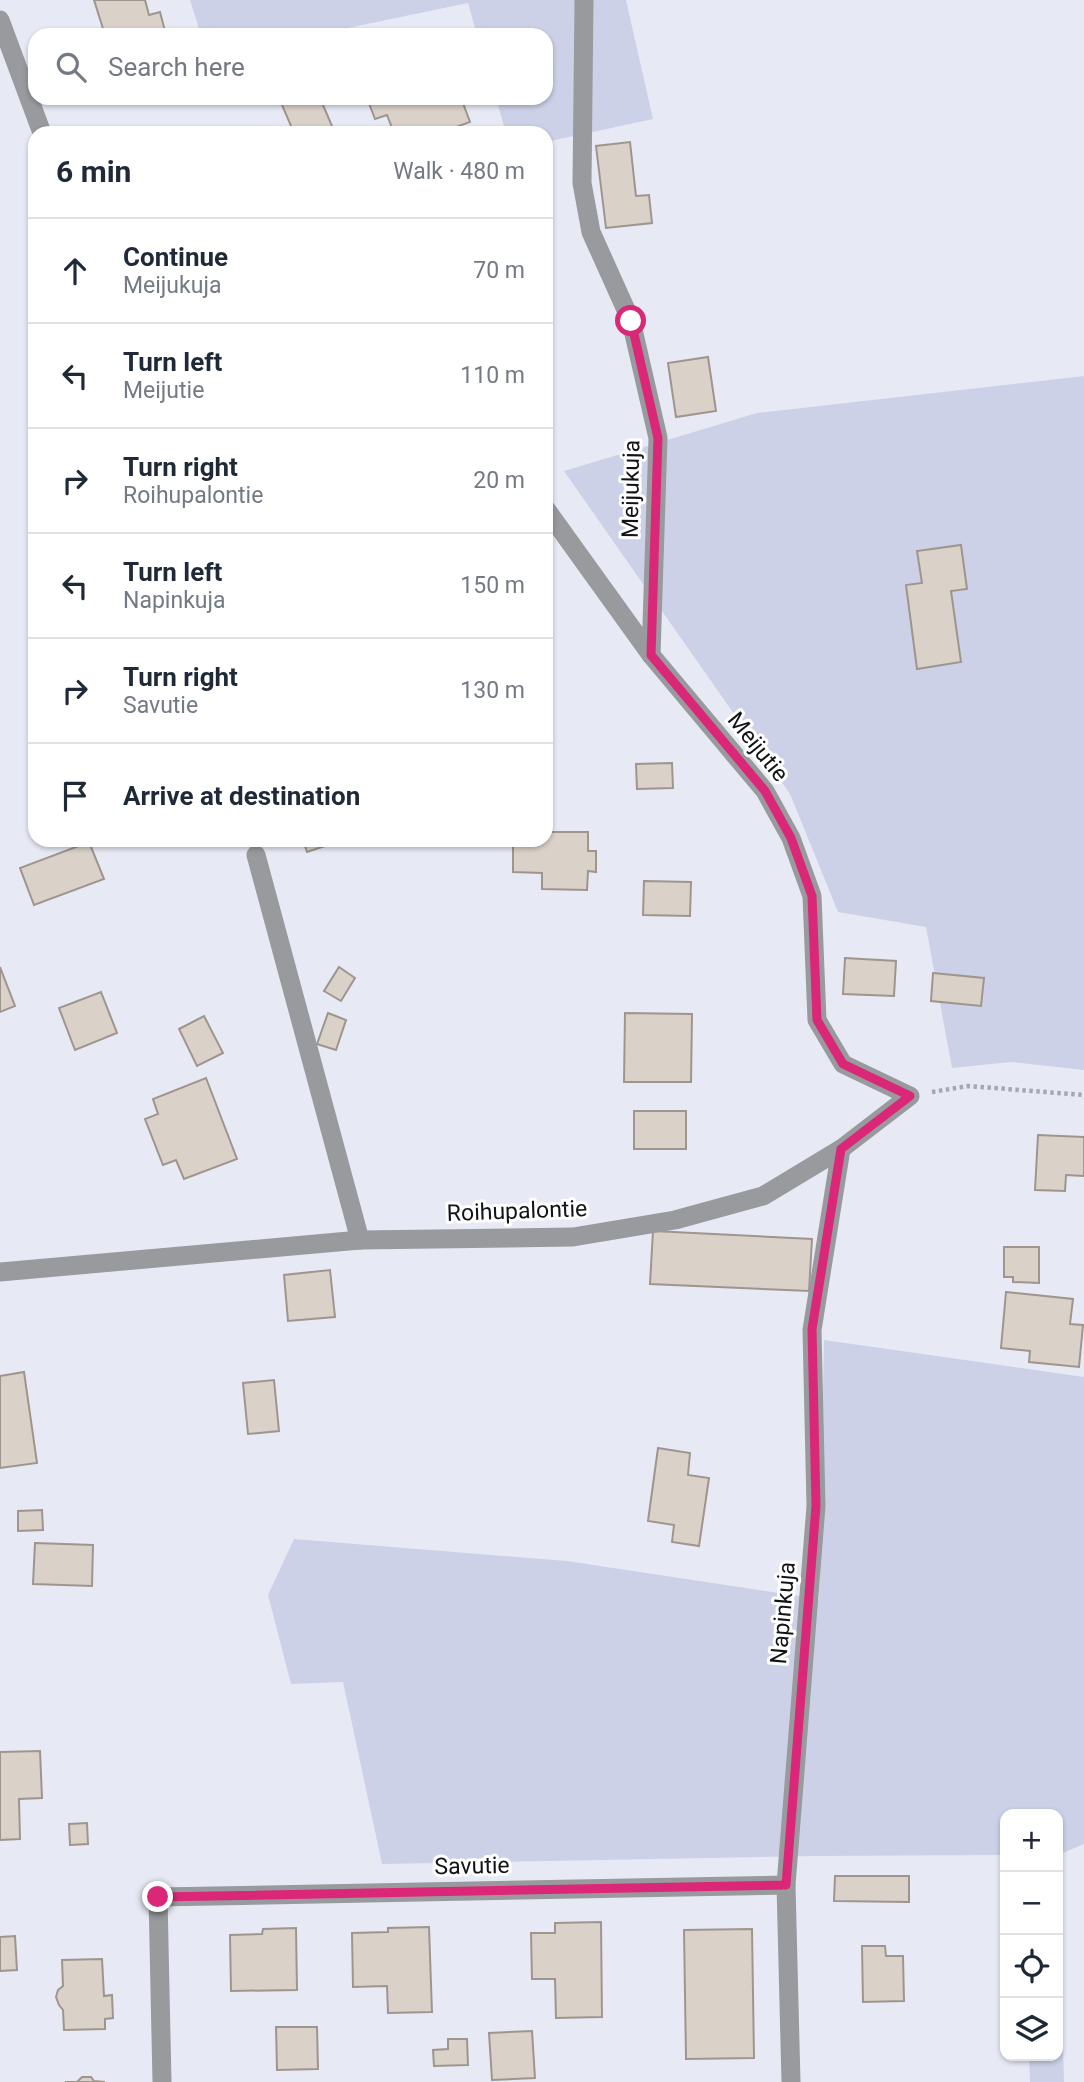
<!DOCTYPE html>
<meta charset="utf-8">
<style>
body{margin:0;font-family:Roboto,sans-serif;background:#f6f6f7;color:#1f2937}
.controls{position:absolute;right:21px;bottom:21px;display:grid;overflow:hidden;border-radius:14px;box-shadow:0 2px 5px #0004}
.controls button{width:63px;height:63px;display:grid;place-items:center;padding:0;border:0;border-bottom:2px solid #e0e1e3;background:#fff;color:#1f2937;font:35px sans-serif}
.stop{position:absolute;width:21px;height:21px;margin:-16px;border:5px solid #db2777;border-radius:50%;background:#fff}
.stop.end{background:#db2777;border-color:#fff;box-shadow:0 2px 7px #0008}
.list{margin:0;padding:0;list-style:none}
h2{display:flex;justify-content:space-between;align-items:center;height:91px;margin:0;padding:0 28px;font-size:30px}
h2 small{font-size:23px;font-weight:400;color:#747a83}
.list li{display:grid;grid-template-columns:46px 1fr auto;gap:21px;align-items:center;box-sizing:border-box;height:105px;padding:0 28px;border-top:2px solid #e0e1e3}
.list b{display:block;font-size:26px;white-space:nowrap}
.list p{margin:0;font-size:23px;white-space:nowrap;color:#747a83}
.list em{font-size:23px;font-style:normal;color:#747a83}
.icon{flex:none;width:38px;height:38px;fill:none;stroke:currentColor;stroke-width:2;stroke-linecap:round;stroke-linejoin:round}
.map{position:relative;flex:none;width:1084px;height:2082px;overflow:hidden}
.search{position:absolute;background:#fff;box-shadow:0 2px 5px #0004;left:28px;top:28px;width:525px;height:77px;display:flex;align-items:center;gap:18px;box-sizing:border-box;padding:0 24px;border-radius:21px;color:#747a83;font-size:26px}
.panel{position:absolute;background:#fff;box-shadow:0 2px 5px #0004;left:28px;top:126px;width:525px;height:721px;border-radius:21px}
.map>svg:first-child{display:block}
</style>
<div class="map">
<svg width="1084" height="2082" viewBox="0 0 1084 2082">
<rect width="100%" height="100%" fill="#e7eaf5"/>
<g fill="#cdd1e7">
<path d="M190 0H626L653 119 546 142V133H506L496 98H546V35H477L468 3 314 35H201Z"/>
<path d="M1084 376V1070L1011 1062 952 1068 926 927 838 912 790 794 564 471 757 413Z"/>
<path d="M824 1340 1084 1377V1844L1058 1855V1814H1005V1855L815 1856 382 1864 343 1682 291 1684 268 1595 294 1539 567 1561 819 1599Z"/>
<path d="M1058 1856 1064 2082H1030L1029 2056H1058Z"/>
</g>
<g fill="#dad2c9" stroke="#9e968e" stroke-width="2">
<path d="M94 0H145L149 15 160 12 166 35H105Z"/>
<path d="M279 98H320L335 133H294Z"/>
<path d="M367 98H461L470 122 440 133H394L387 115 375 119Z"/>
<path d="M630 142 636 196 649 195 652 223 606 228 596 146Z"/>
<path d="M708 357 716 411 676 417 668 363Z"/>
<path d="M961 545 967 589 951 591 961 662 917 669 906 585 922 583 917 551Z"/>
<path d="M672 763 673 788 637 789 636 764Z"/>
<path d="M546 832H588V851H596V872L588 871 587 890 542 889V873L513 872V840H546Z"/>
<path d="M303 840H343L307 852Z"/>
<path d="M89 842 104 879 34 905 20 868Z"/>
<path d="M644 881 691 882 690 916 643 915Z"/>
<path d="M845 958 896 961 894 996 843 994Z"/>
<path d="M0 967 15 1006 0 1012Z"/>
<path d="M339 967 355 978 341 1001 324 991Z"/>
<path d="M933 973 984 978 981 1006 931 1001Z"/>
<path d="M101 992 117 1033 75 1050 59 1008Z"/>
<path d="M328 1013 346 1020 336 1050 317 1044Z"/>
<path d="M625 1013 692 1014 691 1082H624Z"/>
<path d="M204 1016 223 1053 197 1066 179 1029Z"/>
<path d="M206 1078 237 1159 184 1179 176 1160 163 1165 145 1119 158 1114 153 1099Z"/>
<rect x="634" y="1111" width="52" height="38"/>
<path d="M1038 1135 1084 1137V1176L1066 1175 1065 1191 1035 1190Z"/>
<path d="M653 1231 812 1239 809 1291 650 1284Z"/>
<path d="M1004 1247H1039V1283L1013 1282V1277H1004Z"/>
<path d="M330 1270 335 1317 288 1321 284 1275Z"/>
<path d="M1006 1292 1073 1299 1070 1324 1083 1325 1079 1367 1029 1362 1030 1351 1001 1348Z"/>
<path d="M24 1372 37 1463 0 1468V1376Z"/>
<path d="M274 1380 279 1431 248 1434 243 1383Z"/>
<path d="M658 1448 690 1453 688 1475 709 1478 699 1546 672 1542 674 1525 648 1521Z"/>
<path d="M42 1510 43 1530 18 1531V1511Z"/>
<path d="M35 1543 93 1545 92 1586 33 1584Z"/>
<path d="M40 1751 42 1798 19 1799 20 1839 0 1840V1752Z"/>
<path d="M87 1823 88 1844 70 1845 69 1824Z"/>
<path d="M835 1876H909V1902L834 1901Z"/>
<path d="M601 1922 602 2017 556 2018 555 1979H532L531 1933H555V1923Z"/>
<path d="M429 1927 432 2012 388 2013 387 1986 353 1987 352 1933 388 1932V1928Z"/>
<path d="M296 1928 297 1990 231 1991 230 1935 262 1934 263 1929Z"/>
<path d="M752 1929 754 2058 686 2059 684 1930Z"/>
<path d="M15 1936 17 1970 0 1971V1937Z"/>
<path d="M862 1946H885L886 1956H903L904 2001 863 2002Z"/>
<path d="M102 1959 104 1996 112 1995 113 2018 105 2019V2029L64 2030 63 2010 59 2005 56 1997 58 1990 63 1986 62 1960Z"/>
<path d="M276 2027H317L318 2069 277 2070Z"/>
<path d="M532 2031 535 2078 492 2080 489 2033Z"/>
<path d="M448 2039H467L468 2065 434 2066 433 2050 448 2049Z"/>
<path d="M82 2077H91L94 2081 105 2082H65H77Z"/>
</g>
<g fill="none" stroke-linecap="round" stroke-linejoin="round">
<path stroke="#a6a8b1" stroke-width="4.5" stroke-dasharray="3.5 3.5" stroke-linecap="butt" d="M932 1092 968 1086 1084 1095"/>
<g stroke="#999a9e" stroke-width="19">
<path d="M584 0 582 183 591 232 631 321 658 438 651 655"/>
<path d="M0 20 42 133"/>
<path d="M256 855 360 1240"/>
<path d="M0 1272 360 1240 573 1237 675 1220 763 1196 841 1149 910 1096 843 1064 817 1020 812 896 791 838 765 791 651 655 546 509"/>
<path d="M162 2082 158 1897 786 1885"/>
<path d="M791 2082 786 1885 816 1506 812 1330 841 1149"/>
</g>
</g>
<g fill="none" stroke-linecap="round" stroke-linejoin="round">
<path stroke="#db2777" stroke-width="9" d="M158 1897 786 1885 816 1506 812 1329 841 1149 910 1096 843 1064 817 1020 812 896 791 838 765 791 651 655 658 438 631 321"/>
</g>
<g text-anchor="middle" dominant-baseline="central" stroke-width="6" stroke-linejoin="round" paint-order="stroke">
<g font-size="23" fill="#121317" stroke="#fff">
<text transform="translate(631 489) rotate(-89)">Meijukuja</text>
<text transform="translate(758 747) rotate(51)">Meijutie</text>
<text transform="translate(517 1211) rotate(-2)">Roihupalontie</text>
<text transform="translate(783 1613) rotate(-85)">Napinkuja</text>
<text transform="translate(472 1866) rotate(-1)">Savutie</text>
</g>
</g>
</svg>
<div class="controls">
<button>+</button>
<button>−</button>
<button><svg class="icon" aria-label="locate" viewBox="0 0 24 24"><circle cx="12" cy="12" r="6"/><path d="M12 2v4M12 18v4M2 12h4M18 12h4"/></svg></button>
<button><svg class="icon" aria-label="layers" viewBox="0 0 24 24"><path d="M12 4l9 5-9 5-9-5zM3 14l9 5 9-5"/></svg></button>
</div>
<div class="stop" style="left:631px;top:321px"></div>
<div class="stop end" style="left:158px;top:1897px"></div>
<div class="search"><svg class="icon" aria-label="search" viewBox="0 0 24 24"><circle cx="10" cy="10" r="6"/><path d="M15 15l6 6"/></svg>Search here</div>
<section class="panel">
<h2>6 min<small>Walk · 480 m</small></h2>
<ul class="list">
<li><svg class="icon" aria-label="ahead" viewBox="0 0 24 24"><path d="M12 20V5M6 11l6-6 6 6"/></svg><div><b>Continue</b><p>Meijukuja</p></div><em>70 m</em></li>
<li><svg class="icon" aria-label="left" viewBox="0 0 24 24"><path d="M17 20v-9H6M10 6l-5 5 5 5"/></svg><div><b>Turn left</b><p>Meijutie</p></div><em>110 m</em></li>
<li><svg class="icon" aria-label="right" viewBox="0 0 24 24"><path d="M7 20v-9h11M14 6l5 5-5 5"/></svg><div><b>Turn right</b><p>Roihupalontie</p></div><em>20 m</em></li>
<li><svg class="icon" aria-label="left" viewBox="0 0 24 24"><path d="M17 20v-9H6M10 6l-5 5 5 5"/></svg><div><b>Turn left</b><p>Napinkuja</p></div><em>150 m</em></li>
<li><svg class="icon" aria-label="right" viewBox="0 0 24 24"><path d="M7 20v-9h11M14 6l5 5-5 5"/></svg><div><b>Turn right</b><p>Savutie</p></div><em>130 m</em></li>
<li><svg class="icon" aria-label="arrive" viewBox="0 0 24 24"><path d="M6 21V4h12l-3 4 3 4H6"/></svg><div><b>Arrive at destination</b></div></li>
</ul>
</section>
</div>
